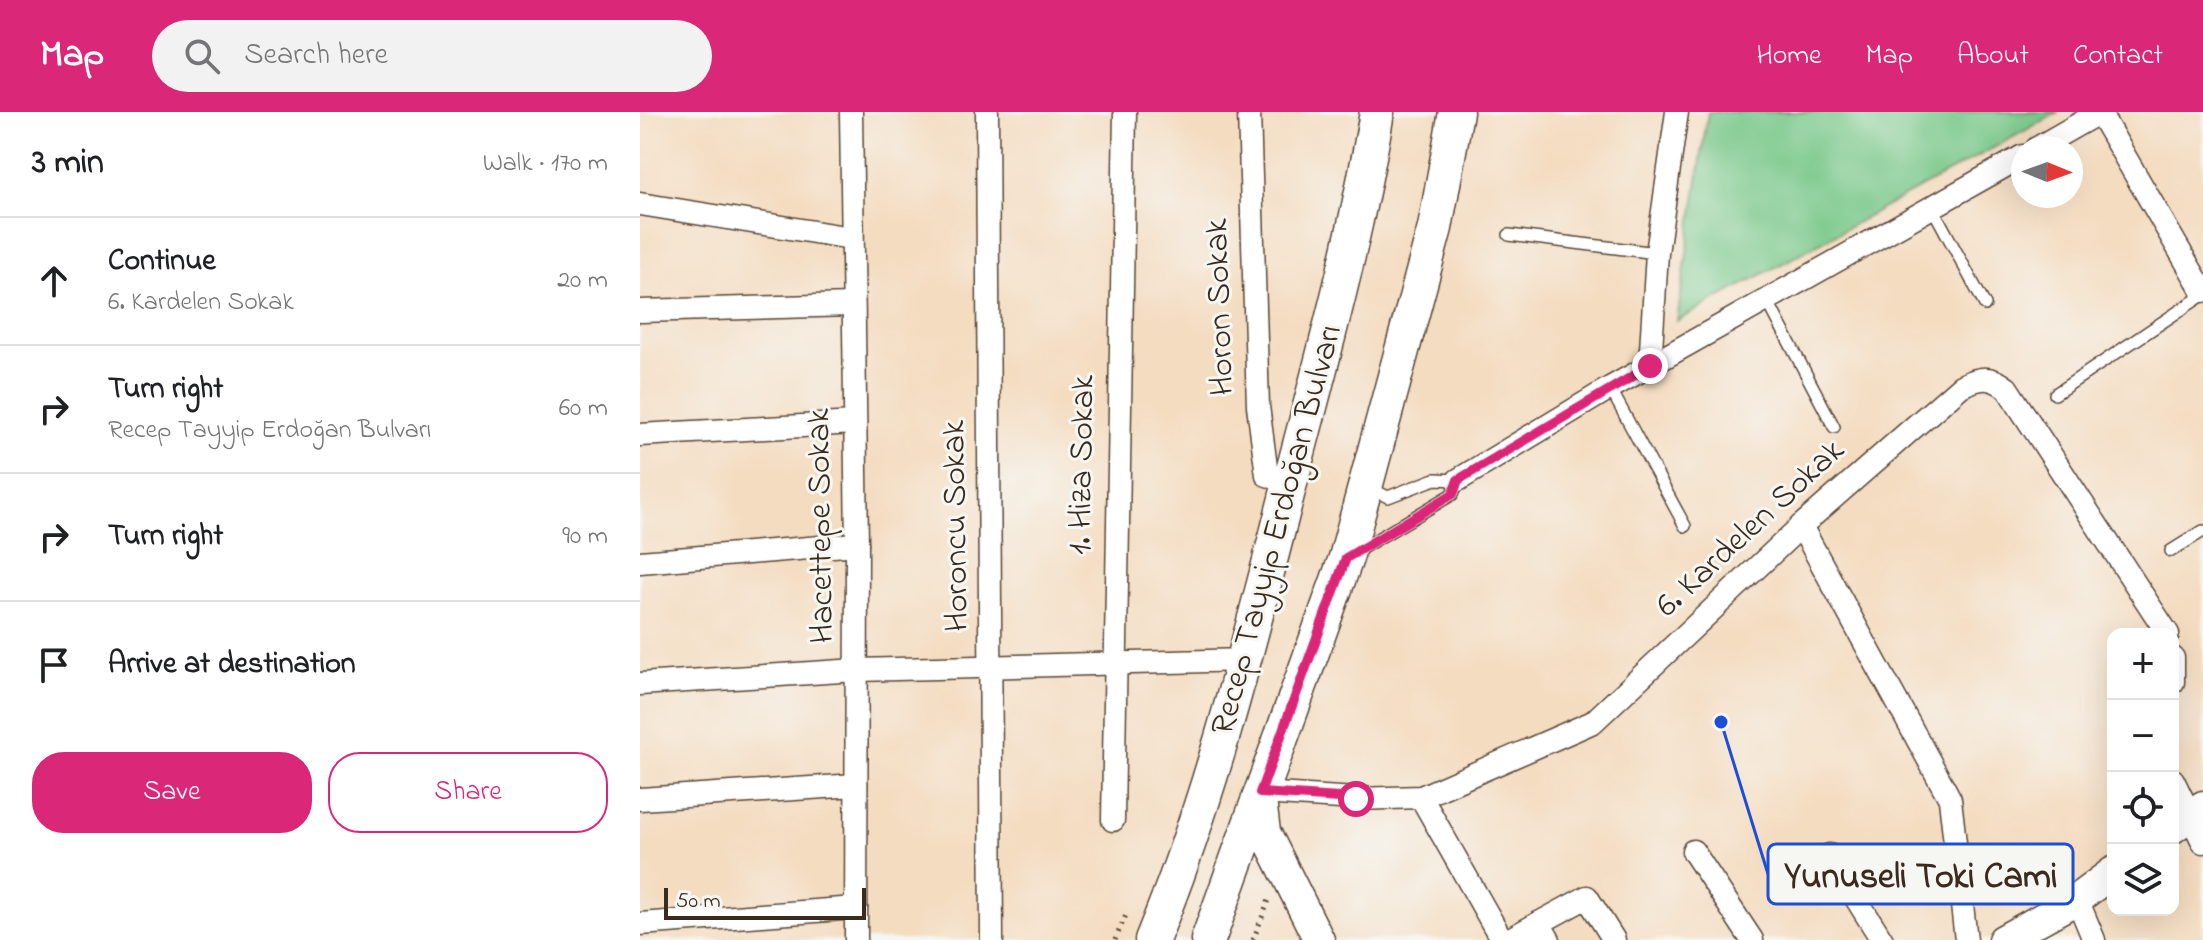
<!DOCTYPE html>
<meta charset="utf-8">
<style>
body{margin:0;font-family:"Indie Flower",sans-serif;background:#f2f2f2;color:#202124}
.controls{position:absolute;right:24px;bottom:24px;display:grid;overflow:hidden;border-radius:16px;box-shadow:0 8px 32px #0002}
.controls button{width:72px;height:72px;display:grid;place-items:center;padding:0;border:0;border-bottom:2px solid #e0e0e0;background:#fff;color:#202124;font:40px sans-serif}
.compass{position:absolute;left:1371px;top:24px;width:72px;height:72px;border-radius:50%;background:#fff;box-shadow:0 8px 32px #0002;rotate:91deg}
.scale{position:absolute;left:24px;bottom:20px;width:202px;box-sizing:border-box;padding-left:8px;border:4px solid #3b2a1e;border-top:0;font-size:22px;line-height:28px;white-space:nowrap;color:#3b2a1e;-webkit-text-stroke:6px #f6f6f2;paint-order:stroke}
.stop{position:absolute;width:24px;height:24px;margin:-18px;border:6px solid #db2777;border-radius:50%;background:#fff}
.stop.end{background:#db2777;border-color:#fff;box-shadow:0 2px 8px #0008}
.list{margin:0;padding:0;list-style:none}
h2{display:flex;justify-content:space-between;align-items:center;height:104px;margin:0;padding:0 32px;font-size:34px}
h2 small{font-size:26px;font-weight:400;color:#757577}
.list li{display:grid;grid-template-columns:52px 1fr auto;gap:24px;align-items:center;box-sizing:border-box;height:128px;padding:0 32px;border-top:2px solid #e0e0e0}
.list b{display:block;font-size:30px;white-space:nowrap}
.list p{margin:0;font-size:26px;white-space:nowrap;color:#757577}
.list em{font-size:26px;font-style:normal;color:#757577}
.actions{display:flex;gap:16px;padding:24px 32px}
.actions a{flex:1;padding:18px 0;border:2px solid #db2777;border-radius:32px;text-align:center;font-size:28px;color:#db2777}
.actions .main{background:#db2777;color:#fff}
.icon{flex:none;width:44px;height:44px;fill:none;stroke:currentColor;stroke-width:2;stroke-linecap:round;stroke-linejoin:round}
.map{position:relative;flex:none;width:1563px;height:828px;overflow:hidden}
header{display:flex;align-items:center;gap:48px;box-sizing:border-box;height:112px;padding:0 40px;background:#db2777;color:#fff}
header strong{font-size:38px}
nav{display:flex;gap:44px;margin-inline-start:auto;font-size:28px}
.search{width:560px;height:72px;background:#f2f2f2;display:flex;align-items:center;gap:20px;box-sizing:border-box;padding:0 28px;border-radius:44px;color:#757577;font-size:30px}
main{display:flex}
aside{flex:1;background:#fff}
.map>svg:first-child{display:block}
</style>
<header>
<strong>Map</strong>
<div class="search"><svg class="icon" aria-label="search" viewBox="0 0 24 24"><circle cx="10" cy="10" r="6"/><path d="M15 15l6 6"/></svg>Search here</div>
<nav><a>Home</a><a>Map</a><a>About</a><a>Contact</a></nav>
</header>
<main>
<aside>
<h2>3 min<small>Walk · 170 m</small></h2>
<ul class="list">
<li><svg class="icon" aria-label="ahead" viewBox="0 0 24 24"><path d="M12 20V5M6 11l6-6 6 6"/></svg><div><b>Continue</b><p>6. Kardelen Sokak</p></div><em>20 m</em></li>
<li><svg class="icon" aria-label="right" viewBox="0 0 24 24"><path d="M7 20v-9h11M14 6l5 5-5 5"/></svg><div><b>Turn right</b><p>Recep Tayyip Erdoğan Bulvarı</p></div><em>60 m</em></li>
<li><svg class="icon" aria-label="right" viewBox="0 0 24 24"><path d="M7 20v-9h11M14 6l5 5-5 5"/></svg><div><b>Turn right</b></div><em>90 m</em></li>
<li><svg class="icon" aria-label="arrive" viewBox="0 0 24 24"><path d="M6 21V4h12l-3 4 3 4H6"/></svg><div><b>Arrive at destination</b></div></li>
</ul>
<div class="actions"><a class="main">Save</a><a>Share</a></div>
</aside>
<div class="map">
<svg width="1563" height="828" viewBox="0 0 1563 828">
<rect width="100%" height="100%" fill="#f6f6f2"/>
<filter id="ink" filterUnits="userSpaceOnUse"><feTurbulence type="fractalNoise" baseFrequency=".0125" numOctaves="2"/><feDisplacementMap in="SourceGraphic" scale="16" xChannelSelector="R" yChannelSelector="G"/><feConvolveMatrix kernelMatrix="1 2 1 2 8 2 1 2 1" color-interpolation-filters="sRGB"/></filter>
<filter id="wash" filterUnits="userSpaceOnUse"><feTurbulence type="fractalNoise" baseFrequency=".006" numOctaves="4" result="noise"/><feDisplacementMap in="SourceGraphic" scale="32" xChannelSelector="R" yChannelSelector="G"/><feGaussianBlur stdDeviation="1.8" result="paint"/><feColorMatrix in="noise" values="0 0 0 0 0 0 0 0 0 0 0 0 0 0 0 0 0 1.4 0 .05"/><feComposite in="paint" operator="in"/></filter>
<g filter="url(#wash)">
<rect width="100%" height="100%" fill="#f4dcc0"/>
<path fill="#77c788" stroke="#597853" stroke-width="2" d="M1068 0H1419L1037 209Z"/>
</g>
<g filter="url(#ink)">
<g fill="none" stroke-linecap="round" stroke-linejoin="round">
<defs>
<g id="lane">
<path d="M1292 95 1345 193"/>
<path d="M869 123 1017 141"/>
<path d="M1127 188 1194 315"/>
<path d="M970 276 1045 414"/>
<path d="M1415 282 1563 183"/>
<path d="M717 439 813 382 818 368 795 367 748 385 727 375"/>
<path d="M1531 439 1563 419"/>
</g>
<g id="street">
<path d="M211 0 217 432 216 828"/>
<path d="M347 0 352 828"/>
<path d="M609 0 618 294 627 363 651 371"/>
<path d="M1459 0 1563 179"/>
<path d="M1397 36 1460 0"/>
<path d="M0 92 211 126"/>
<path d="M0 199 212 193"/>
<path d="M1010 254 1017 141 1037 0"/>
<path d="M0 323 215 311"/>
<path d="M818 368 970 276 1383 44"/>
<path d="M1161 414 1310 687 1326 828"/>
<path d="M0 450 217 432"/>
<path d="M1533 546V570"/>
<path d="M0 572 217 558 606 548"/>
<path d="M1533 668 1563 730"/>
<path d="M620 681 716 687 781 685 953 610 1161 414 1321 274C1340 265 1350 263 1367 276L1528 522"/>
<path d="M781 685 862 828"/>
<path d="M0 687 216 673"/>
<path d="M473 708 485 0"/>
<path d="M1053 739 1112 828"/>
<path d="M1189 743 1242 828"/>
<path d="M1437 787 1454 828"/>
<path d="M0 812 216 796"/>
<path d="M868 828 899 811"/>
<path d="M909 828 899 811 947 785 974 828"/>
</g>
<g id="secondary">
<path d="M620 681 625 720 679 828"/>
<path d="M1533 716 1563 694"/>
<path d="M1363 828 1437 787 1473 760"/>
</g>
<g id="primary">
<path d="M512 828C573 680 610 526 650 371 682 248 716 126 737 0"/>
<path d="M568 828 706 446 795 116 816 0"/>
</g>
</defs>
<use href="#lane" stroke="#574536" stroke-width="14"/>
<use href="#street" stroke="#574536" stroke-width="25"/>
<use href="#secondary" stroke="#574536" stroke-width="33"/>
<use href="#primary" stroke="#574536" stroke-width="37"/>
<g stroke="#574536" stroke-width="5" stroke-dasharray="2 6" stroke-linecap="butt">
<path d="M475 828 486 803"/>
<path d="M613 828 629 788"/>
</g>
<use href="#lane" stroke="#fff" stroke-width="11"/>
<use href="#street" stroke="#fff" stroke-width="22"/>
<use href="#secondary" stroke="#fff" stroke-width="30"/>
<use href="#primary" stroke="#fff" stroke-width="34"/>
</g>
</g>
<g fill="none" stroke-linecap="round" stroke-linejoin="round" filter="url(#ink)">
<path stroke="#db2777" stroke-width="10" d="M716 687 620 681 706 446 813 382 818 368 1010 254"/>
</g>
<g text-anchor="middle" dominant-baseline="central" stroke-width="6" stroke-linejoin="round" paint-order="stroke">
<g font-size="34" fill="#3b2a1e" stroke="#f6f6f2">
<text transform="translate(581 195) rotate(-92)">Horon Sokak</text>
<text transform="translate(443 353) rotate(-89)">1. Hiza Sokak</text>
<text transform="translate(182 414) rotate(-91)">Hacettepe Sokak</text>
<text transform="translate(317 414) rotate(-91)">Horoncu Sokak</text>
<text transform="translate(1111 417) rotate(-43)">6. Kardelen Sokak</text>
<text transform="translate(638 418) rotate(-75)">Recep Tayyip Erdoğan Bulvarı</text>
</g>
</g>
<path fill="none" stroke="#1d4ed8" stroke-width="3" d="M1081 610L1128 762"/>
<circle fill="#1d4ed8" stroke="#f6f6f2" stroke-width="3" cx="1081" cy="610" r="8"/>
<rect fill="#f6f6f2" stroke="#1d4ed8" stroke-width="3" x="1128" y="732" width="305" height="60" rx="8"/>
<g font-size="36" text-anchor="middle" font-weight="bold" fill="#3b2a1e">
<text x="1281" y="775">Yunuseli Toki Cami</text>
</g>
</svg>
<div class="controls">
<button>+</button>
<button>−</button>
<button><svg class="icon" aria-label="locate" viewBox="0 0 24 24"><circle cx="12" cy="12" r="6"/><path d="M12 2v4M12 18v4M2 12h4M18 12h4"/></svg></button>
<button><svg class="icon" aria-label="layers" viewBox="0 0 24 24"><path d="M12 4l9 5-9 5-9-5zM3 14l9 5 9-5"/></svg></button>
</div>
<svg class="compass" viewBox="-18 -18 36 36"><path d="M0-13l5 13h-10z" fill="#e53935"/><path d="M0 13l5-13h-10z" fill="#757577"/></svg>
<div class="scale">50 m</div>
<div class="stop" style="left:716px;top:687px"></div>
<div class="stop end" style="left:1010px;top:254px"></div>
</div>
</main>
